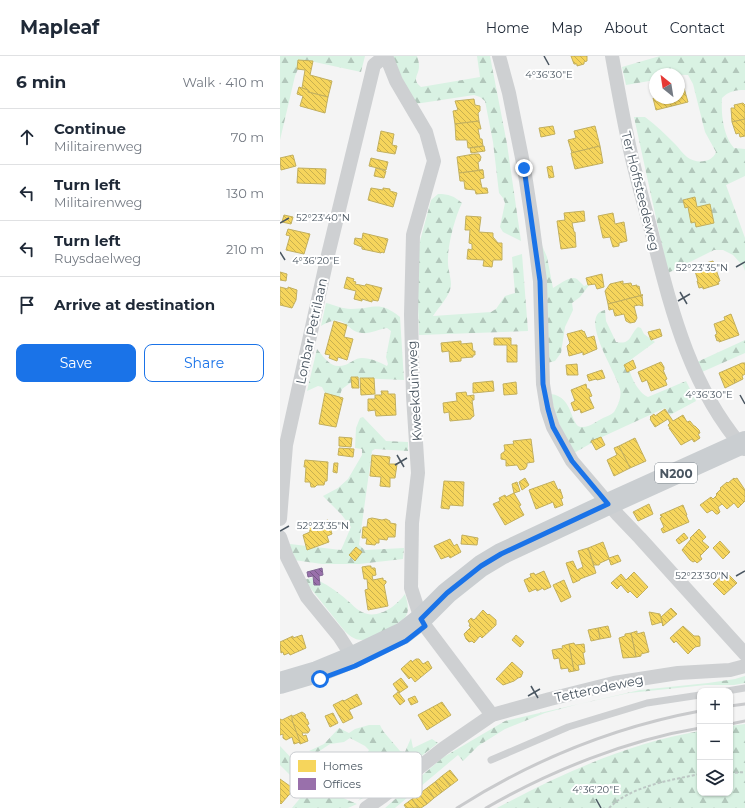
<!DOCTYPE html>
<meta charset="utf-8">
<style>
body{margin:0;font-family:Montserrat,sans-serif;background:#f2f2f3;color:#1f2937}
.controls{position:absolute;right:12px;bottom:12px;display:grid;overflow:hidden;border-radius:8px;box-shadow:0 1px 3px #0004}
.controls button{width:36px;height:36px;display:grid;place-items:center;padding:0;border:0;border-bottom:1px solid #e0e1e3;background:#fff;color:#1f2937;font:20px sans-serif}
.compass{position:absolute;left:369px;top:12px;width:36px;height:36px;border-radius:50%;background:#fff;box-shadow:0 1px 3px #0004;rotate:330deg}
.stop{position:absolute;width:12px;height:12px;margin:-9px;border:3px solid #1a73e8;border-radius:50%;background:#fff}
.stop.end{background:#1a73e8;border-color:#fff;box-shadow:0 1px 4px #0008}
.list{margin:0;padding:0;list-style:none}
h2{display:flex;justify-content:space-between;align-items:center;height:52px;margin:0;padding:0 16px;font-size:17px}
h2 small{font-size:13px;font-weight:400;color:#747a83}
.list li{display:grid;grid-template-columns:26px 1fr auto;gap:12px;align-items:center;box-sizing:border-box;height:56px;padding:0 16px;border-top:1px solid #e0e1e3}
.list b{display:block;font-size:15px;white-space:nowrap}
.list p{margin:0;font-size:13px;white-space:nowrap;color:#747a83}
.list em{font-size:13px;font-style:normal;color:#747a83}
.actions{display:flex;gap:8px;padding:12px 16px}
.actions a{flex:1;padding:9px 0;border:1px solid #1a73e8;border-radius:8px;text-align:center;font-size:14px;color:#1a73e8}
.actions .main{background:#1a73e8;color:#fff}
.icon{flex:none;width:22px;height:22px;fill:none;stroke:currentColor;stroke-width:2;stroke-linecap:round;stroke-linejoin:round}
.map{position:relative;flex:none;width:465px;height:752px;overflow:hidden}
header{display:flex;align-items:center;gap:24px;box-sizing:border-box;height:56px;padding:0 20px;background:#fff;border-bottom:1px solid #e0e1e3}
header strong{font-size:19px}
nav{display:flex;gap:22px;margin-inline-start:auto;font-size:14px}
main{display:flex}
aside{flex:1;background:#fff}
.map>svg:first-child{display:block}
</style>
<header>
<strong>Mapleaf</strong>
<nav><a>Home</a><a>Map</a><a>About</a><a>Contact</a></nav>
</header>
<main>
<aside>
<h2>6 min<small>Walk · 410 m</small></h2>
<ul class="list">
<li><svg class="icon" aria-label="ahead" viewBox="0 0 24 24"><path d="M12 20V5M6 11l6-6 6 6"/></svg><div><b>Continue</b><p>Militairenweg</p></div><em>70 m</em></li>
<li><svg class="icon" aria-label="left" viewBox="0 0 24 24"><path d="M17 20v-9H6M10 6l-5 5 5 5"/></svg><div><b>Turn left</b><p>Militairenweg</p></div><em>130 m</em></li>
<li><svg class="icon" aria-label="left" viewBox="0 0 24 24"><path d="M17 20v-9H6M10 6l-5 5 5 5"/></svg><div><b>Turn left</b><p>Ruysdaelweg</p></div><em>210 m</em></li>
<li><svg class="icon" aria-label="arrive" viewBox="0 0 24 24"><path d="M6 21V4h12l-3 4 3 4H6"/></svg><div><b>Arrive at destination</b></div></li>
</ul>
<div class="actions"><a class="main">Save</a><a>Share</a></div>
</aside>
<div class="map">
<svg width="465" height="752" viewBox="0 0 465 752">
<defs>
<pattern id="forest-firs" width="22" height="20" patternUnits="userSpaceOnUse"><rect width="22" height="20" fill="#d9f2e3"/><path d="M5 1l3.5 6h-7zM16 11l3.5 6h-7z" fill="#b2c7bb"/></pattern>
<pattern id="homes-back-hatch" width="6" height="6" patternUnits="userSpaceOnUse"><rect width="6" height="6" fill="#f6d55c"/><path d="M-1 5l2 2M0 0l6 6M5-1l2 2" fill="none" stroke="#c9b04f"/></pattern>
<pattern id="offices-back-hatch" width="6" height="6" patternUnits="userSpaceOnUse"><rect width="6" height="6" fill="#9970ab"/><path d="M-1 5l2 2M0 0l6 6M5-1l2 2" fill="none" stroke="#785a88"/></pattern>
</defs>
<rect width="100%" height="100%" fill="#f4f4f4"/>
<g fill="url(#forest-firs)">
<path d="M0 0H85L81 16 30 5 18 13 15 20 0 84Z"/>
<path d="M111 0H137C138 3 139 7 139 10 139 20 131 23 141 31L200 21 197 0H210L227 88 241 185 223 176 220 171 225 147 223 142 219 137 213 86 205 45 200 41 194 39 135 48Z"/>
<path d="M380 0H465V34C455 34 449 35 442 42 441 58 443 80 454 92L465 93V120L446 129 465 182V215L463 210 453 199 443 194H434L388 217 354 61H365C376 69 385 78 395 88 399 92 403 98 407 101 416 108 432 107 436 96L425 76 413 28 408 19 375 18V24L346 29 342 11Z"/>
<path d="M158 138C169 138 174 140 182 147 175 161 167 191 168 207 168 215 173 226 170 234 167 243 158 252 153 260L211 256 216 253 225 240 235 237 232 201 242 198 248 275 139 279 137 212 140 185 151 144Z"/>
<path d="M261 187 267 201 273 232C279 229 290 219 297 223 299 225 302 228 304 230L310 228 300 241 292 247 293 254 285 271 281 297 275 305 267 307Z"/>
<path d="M46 247C54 249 63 253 71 253 95 253 98 244 120 261L124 324 77 322 62 333 59 342 46 339 42 331 38 330 27 335 37 293C44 301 51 314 65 309 71 307 75 302 82 302 91 302 99 306 107 310L108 308 106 301 111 275 107 272C99 273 90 278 82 277 65 276 67 255 41 270Z"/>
<path d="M325 254 326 265 336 286C352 289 349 279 358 271L361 272 364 278 375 286 349 305C347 316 358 337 368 341L406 325 416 345 390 359 385 352 322 381 294 397C283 377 274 360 271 338 294 341 290 370 301 371 309 372 317 365 323 362 327 360 331 359 334 356 338 350 342 340 340 333 338 319 297 259 325 254Z"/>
<path d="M465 284V297L422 316 417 306Z"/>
<path d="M83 361 106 385 128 386V395L95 393 92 395 79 489 85 494 124 492 123 503 79 508H42L14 504 11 499 10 488 61 494 71 471 61 458 43 440 58 432 68 423 82 399V393L75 392 76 372 80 362Z"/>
<path d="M31 522C46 527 57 535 68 545 72 548 76 553 80 555 96 565 116 551 125 538 127 545 130 553 126 560 121 567 89 585 82 584 74 584 68 579 63 573L24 524Z"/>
<path d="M465 620V627L454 629H426L349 637 299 648 265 657 225 673 198 690 183 705 178 699 115 752H105L162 702 225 665 360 634 428 627 455 623Z"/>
<path d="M465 668V752H217C280 718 349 687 420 675V737H450V670Z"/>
<path d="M89 669H100L103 675 120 695 125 696 131 682 133 692 152 683 158 687 106 728 78 745 93 729 84 702 89 694 85 690 70 682 64 686 50 688 38 696 29 695 44 688 59 672 69 677 75 673Z"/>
<path d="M0 690C5 695 10 701 15 706 32 724 54 739 77 748L68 752H12L26 735 0 709Z"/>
</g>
<g fill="url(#homes-back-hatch)" stroke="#c2af5e">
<path d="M291 0H307V5L304 6V8L297 10V8H294Z"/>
<path d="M18 4 33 5 30 19 52 25 48 41 28 36V34L22 32 25 14 17 13Z"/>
<path d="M19 31 28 34V36L48 41 45 57 20 50 23 40 17 38Z"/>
<path d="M404 32 408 46 376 54 373 42H399V34Z"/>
<path d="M194 43 195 49 200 50V55L198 57 199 65 175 68 173 55 178 54 175 45Z"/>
<path d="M463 47 465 49V63L452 66 451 52H455L454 49Z"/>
<path d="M465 63V80L460 81 459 77 456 78 452 66Z"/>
<path d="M199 65 201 73H198L200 83H202L203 90 188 92 187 84H176L175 68Z"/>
<path d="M273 70 275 78 261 81 259 72Z"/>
<path d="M315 70 320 90 292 97 288 84 296 82 294 75Z"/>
<path d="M101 75 114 78 112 89 117 90 115 98 97 95Z"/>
<path d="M204 90 205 95 191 97 190 92Z"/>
<path d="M320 90 323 107 295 113 291 97Z"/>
<path d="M194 98H199L201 101 200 105 198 106 199 114H203L179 117 177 101Z"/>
<path d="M13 99 16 110 1 114 0 102Z"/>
<path d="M91 102 108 106 106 114 89 110Z"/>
<path d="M272 110 274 121 269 122 267 111Z"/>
<path d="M18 112 46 113 45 128 17 127Z"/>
<path d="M96 112 106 115 104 122 94 120Z"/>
<path d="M203 114 204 122 200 123 202 132H207L208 137 196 138 195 134 185 133 184 125H180L179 117Z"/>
<path d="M91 132 103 134V132L110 133V135L117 137 113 151 88 144Z"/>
<path d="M415 141 417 151 430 148 434 167 416 171 415 166 411 167 408 151 405 152 403 144Z"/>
<path d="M304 155 305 165 292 167 294 176H295L296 191 281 193 277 165 285 164 284 157Z"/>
<path d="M333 157 335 168 344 166 347 185 339 187V190L333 191 330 181 323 182 318 160Z"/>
<path d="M4 159 13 161 11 168 2 166Z"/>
<path d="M186 160 201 161 199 176 213 177V181L218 187H222V204H213L212 211 203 210 204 204 187 203 188 193 192 194V188L189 187 190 174H185Z"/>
<path d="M8 173 30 178 24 198 6 194 10 180 6 179Z"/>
<path d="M83 177 108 183 104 197 102 196 101 197 82 193V191L74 188 75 182 82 183Z"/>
<path d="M433 205 440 225 438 226 439 228 423 233V231L419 232 417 225H418L415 215 428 211 426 207Z"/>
<path d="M0 216 7 218 6 225 0 224Z"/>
<path d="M322 218 324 231 317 233 315 228 308 229 306 222Z"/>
<path d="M67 221 74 223 73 225 76 226 75 228 85 230 86 228 102 232 98 245 92 244V246L82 243V245L74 243 76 235 64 232Z"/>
<path d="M343 225V228L351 227 352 230 357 229V231L359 230 361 239H363L328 248 325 235 330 228Z"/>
<path d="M0 231 8 233V231L17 234 16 244 12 252 0 249Z"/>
<path d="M363 239 362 240 363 250 359 249 354 250 357 262 355 266 350 267 346 265 344 258 335 260 333 253 329 254 328 248Z"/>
<path d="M451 258 459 279 439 286V284L437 285 435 279 437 278 434 268 445 264 444 261Z"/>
<path d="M54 265 67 269 64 281 73 283 67 304 58 301 57 305 49 302 50 299 45 298Z"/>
<path d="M380 273 382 280 371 284 368 276Z"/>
<path d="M302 274 303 276 304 275 307 282 314 280 317 293 303 299V296L289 300 287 290 290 287 287 278Z"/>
<path d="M214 282H231V289H237V306H227V289H214Z"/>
<path d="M181 285V288L192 287 193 295H195V299H193V301L181 302V305L170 306 169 295 162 296 161 287Z"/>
<path d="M353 304 356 312 347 316 344 309Z"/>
<path d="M381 306 384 311V314H383L387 323 385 324 387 329 371 335 367 324 362 326 358 316Z"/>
<path d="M462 307H465V318L462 320 463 323 455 327 454 323 455 327 445 332 439 317Z"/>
<path d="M297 308 298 319H287L286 309Z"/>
<path d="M322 314 325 322 317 324 316 323 309 325 307 319Z"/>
<path d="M71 321H78L79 332H72Z"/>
<path d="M80 322H94L95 338 81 339Z"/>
<path d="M213 325 214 335 193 337V327Z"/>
<path d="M236 326 237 338 224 339 223 328Z"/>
<path d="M306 328 307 333H309L312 340 309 341 314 352 301 357 300 353 294 355 291 347 295 345 291 334Z"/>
<path d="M101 335H108V338H115L116 359 96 360 95 354 88 355V343H95V339H102Z"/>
<path d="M186 336 187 340 194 339V344H192L194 360 191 362V363L170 365 169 356 164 357 163 347 177 345 176 337Z"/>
<path d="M45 337 63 342 56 371 39 368Z"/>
<path d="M385 353 393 365 403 359 407 366 410 365 414 370H415L419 374 420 377 418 378 420 382 414 386 412 383 401 389 389 372H390L388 369 390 367 388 363 375 371 370 363 371 362 370 361 374 358 375 360Z"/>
<path d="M59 381 72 382 71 391 59 390Z"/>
<path d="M321 381 325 389 316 394 311 385Z"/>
<path d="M355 382 366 405 350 412 339 390Z"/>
<path d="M251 383 254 406 247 407V410L245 413 240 414 237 409 226 410V404L221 403V398L225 395 224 389 234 388 233 385Z"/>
<path d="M339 390 350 412 334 420 327 404 337 399 334 392Z"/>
<path d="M59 392 74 393 73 401 58 399Z"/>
<path d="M92 399 110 401 109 408H117L115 422H110V431L100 430 101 421 90 420Z"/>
<path d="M25 404 48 406 47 425H45L44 429H37L35 431H31L30 426H25L26 411H24Z"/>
<path d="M54 407H58L57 417 53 416Z"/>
<path d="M245 422 249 429 242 434 239 426Z"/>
<path d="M454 422 455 423 457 422 465 434V445L458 452 454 447 447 453 442 448 438 451 440 456 438 458H436L432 454 427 457 420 449 431 441 433 443 437 439 436 438 441 433 440 432 447 426 448 427Z"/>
<path d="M164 425 184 426 183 450 170 449 169 453 161 452Z"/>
<path d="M274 425 278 434 280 433 283 442 281 443 283 449 275 452 273 446 256 453 249 434Z"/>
<path d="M237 426 240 435 234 437 232 428Z"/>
<path d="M234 437 241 449 239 450 244 459 225 469 213 448 220 445 219 442 225 439 226 441Z"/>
<path d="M369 448 373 458 358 465 353 456Z"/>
<path d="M403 449 407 459H406L409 466 383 477 381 473 384 471 380 462 382 461 380 459Z"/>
<path d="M92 462 102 464 106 463 110 465V467L116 468 115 481H108L107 484 99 483V487H96L95 489 86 488 87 482H82L83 471H87L88 463Z"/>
<path d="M48 464 52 478 47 480 49 486 27 494 23 479 30 476 28 470Z"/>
<path d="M419 473 426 481 422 485 429 491 420 500 422 503 417 507 415 505 413 506 410 504 402 494 411 483 410 482Z"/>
<path d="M404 477 408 482 399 488 396 484Z"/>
<path d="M182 479 198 482 197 489 181 488Z"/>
<path d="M170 483 174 490 177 488 181 496 170 502 169 500 161 503 154 490Z"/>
<path d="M440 485 450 496 443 503 433 492Z"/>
<path d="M323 486 329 502 338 499 341 505 331 509 329 503 320 507 319 509H314L308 492Z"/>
<path d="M76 491 82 496 75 505 69 499Z"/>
<path d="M308 492 316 517 300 523V524L293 527 286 507 293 505 297 514 303 511 298 495Z"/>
<path d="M88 510H91V512H95L96 519 92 520 93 524 103 522V524L106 525V527L104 529 108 550 88 554 85 534 88 533 87 523H84L82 511Z"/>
<path d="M264 515 271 531 264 534 263 532 257 535 256 533 249 536 244 524 251 521 250 518 254 517 255 519Z"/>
<path d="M354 516 368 531 357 542 350 535 348 537 341 529 337 533 331 527 341 518 346 524Z"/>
<path d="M446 516 457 527 444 539 433 528Z"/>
<path d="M284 524 291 541 281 546 273 529Z"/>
<path d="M391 552 397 558 383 570 381 561Z"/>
<path d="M203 554 208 559 209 558 216 564V569L202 582 200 580 194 587 192 585 189 586 186 583 184 578 191 571 189 570 190 568 188 565 191 562 194 564Z"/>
<path d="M369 556 380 558 383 570 382 566 372 569Z"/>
<path d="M328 570 331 581 320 583 318 572Z"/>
<path d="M403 570 414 580H419L420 582V590L415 591 408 598 396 585 394 587 390 582Z"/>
<path d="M318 572 320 583 311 585 308 574Z"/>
<path d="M357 575V578L364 576 369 596 361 598V600L356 601 351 577Z"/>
<path d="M351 577 356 601 343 602 339 582 345 580V578Z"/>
<path d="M22 579 26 592 10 599 9 597 4 599 3 596 1 597 0 586 13 580V582Z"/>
<path d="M236 579 244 586 240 591 232 584Z"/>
<path d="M294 587 295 589 304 588 305 596 303 597 305 608 298 609 299 614 294 615 289 588Z"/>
<path d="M289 588 294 615 289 616 288 612 281 613 279 602 274 603 272 594 283 592 282 590Z"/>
<path d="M136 603H139L143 608 148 605 152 612 135 626 131 621 129 623 121 613 131 604 132 606Z"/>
<path d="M232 606 243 616 241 621 238 622 234 625 223 629 216 623Z"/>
<path d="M121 622 128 631 119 637 113 628Z"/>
<path d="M118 636 125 645 120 649 113 640Z"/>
<path d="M77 638 82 648 69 654 73 662 63 667 53 649 63 644 64 645Z"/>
<path d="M135 640 138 646 131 649 128 643Z"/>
<path d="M162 646 171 659 147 674 138 659Z"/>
<path d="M22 656 25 658 26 663H27L29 668 27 669 30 674 28 677H22L23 680 26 679 28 685 20 688 11 661Z"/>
<path d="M53 657 58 667 50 671 45 660Z"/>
<path d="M12 659V664L20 686 14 688 12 681 6 684 3 682V678L0 679V663L2 664Z"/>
<path d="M170 714 178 724 170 730 162 720Z"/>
<path d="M162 720 170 730 162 736 155 726Z"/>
<path d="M0 723 14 733 1 748 0 747Z"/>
<path d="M155 726 162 736 154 742 147 732Z"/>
<path d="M147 732 154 742 147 748 139 738Z"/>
<path d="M139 738 147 748 141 752H138L132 743Z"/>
<path d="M132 743 138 752H126L124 749Z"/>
</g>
<path fill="url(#offices-back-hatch)" stroke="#816895" d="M42 512 43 519 39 520 40 529H34L33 520 28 521 27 516Z"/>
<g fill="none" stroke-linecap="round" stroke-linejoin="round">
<g stroke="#bcc7c4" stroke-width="2" stroke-dasharray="3 2" stroke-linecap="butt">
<path d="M450 717 465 716"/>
<path d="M329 752C351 730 391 724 420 718"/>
</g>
<g stroke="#ced0d2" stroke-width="7">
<path d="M447 635 465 632"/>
<path d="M211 704 288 671 367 647 420 639"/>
</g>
<g stroke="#ced0d2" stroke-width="14">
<path d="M106 0 116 25 146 76 154 105 133 179 131 259 133 340 138 417 132 467 131 532 141 563 145 570 212 659"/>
<path d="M219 0 229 37 244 112 252 164 260 225 263 328 267 353 273 371 292 405 338 459 360 482 465 598"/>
<path d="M332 0C337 28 342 56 348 84 354 115 364 147 372 178 392 256 410 331 464 393"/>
<path d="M0 463 6 389 47 203 94 9 105 0"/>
<path d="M0 481 7 501 27 541 59 580 70 597 71 602"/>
<path d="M86 752 102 741 164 692 212 659 270 643 334 627 398 617 450 614 465 610"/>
</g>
<path stroke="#caced1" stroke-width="22" d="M0 627 37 616 71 602 123 577 141 563 167 537 201 510 221 498 328 448 465 386"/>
<g stroke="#c9cacc" stroke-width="3">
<path d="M450 650 465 648"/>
<path d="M450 668 465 665"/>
<path d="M177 752C251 705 334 671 420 655"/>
<path d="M206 752C270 715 347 684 420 672"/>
</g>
</g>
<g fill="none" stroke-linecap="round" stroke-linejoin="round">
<path stroke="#1a73e8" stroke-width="5" d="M40 623 75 610 126 585 145 570 141 563 167 537 201 510 221 498 328 448 292 405 273 371 268 353 263 328 260 225 244 112"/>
</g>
<path fill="none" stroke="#4a5661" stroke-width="1.5" d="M264 0 269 9M0 167 9 162M0 196 5 204M456 211 465 206M400 236 407 248M398 245 410 238M460 339 465 348M117 399 124 411M115 409 127 402M0 475 9 470M456 520 465 515M251 630 258 642M248 640 260 633M316 743 321 752"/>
<g text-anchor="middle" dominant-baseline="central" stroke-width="4" stroke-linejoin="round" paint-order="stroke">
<rect fill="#fff" stroke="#808990" stroke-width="1" x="375" y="407" width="42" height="20" rx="3"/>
<g font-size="12" font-weight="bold" fill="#4a5661">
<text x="396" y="417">N200</text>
</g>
<g font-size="13" fill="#4a5661" stroke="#fff">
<text transform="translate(361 135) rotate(76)">Ter Hoffsteedeweg</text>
<text transform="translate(31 275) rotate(-78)">Lonbar Petrilaan</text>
<text transform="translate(134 335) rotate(-93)">Kweekduinweg</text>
<text transform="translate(319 632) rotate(-12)">Tetterodeweg</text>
</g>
</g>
<rect x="10" y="696" width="132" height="46" rx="6" fill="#fff" stroke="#c9ccd0" stroke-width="1"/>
<rect x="18" y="704" width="18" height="12" fill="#f6d55c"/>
<rect x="18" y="722" width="18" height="12" fill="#9970ab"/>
<g font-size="11" fill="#4a5661">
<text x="43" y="714">Homes</text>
<text x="43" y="732">Offices</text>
</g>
<g font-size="10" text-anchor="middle" fill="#4a5661" stroke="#fff" stroke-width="4" stroke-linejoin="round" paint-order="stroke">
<text x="269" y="22">4°36'30"E</text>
<text x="43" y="165">52°23'40"N</text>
<text x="36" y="208">4°36'20"E</text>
<text x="422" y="215">52°23'35"N</text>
<text x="429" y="342">4°36'30"E</text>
<text x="43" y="473">52°23'35"N</text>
<text x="422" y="523">52°23'30"N</text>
<text x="316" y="737">4°36'20"E</text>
</g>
</svg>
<div class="controls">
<button>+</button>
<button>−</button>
<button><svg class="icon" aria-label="layers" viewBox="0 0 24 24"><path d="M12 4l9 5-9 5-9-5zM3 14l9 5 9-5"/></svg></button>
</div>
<svg class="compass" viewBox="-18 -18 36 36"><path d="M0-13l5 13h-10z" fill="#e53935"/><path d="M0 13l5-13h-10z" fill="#747a83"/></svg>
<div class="stop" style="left:40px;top:623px"></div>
<div class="stop end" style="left:244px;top:112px"></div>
</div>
</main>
